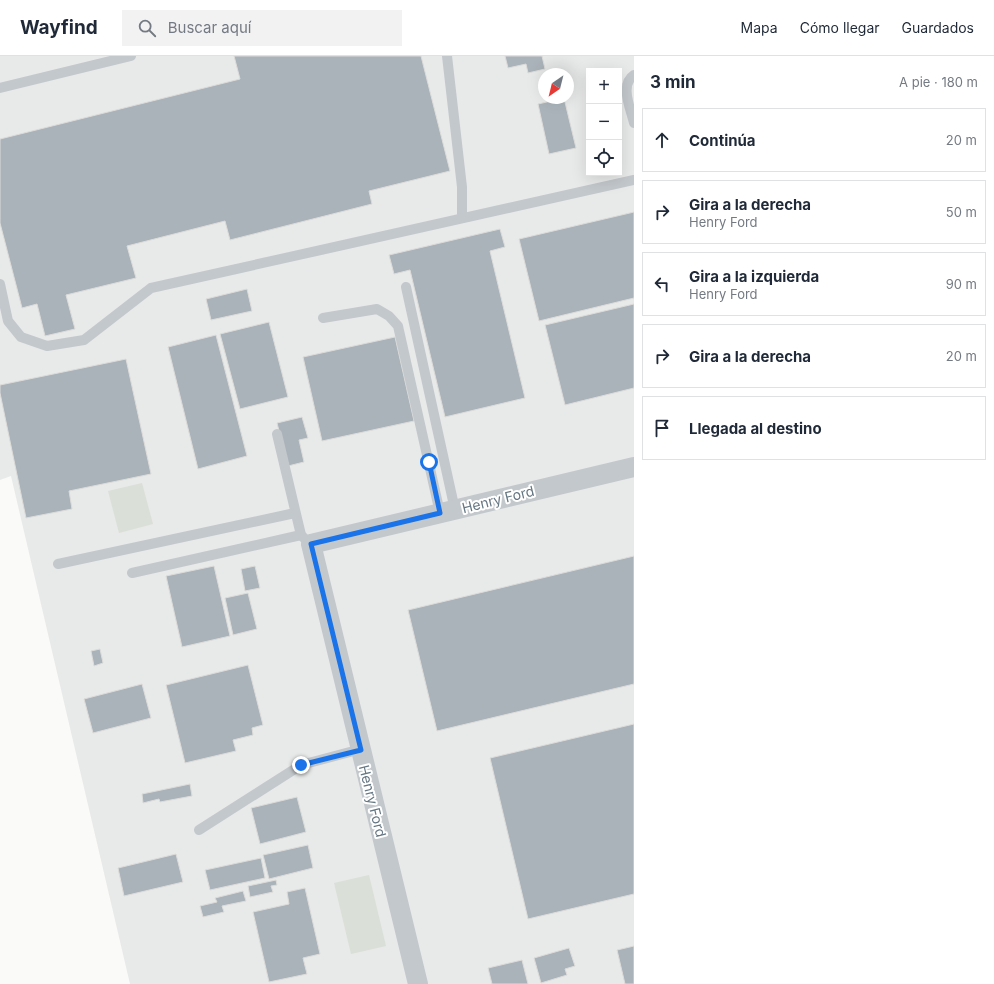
<!DOCTYPE html>
<html lang="es">
<meta charset="utf-8">
<style>
body{margin:0;font-family:Inter,sans-serif;background:#f2f2f3;color:#1f2937}
.controls{position:absolute;right:12px;top:12px;display:grid;overflow:hidden;border-radius:0px;box-shadow:0 4px 16px #0002}
.controls button{width:36px;height:36px;display:grid;place-items:center;padding:0;border:0;border-bottom:1px solid #e0e1e3;background:#fff;color:#1f2937;font:20px sans-serif}
.compass{position:absolute;left:538px;top:12px;width:36px;height:36px;border-radius:50%;background:#fff;box-shadow:0 4px 16px #0002;rotate:215deg}
.stop{position:absolute;width:12px;height:12px;margin:-9px;border:3px solid #1a73e8;border-radius:50%;background:#fff}
.stop.end{background:#1a73e8;border-color:#fff;box-shadow:0 1px 4px #0008}
.list{margin:0;padding:0;list-style:none}
h2{display:flex;justify-content:space-between;align-items:center;height:52px;margin:0;padding:0 16px;font-size:17px}
h2 small{font-size:13px;font-weight:400;color:#747a83}
.list li{display:grid;grid-template-columns:26px 1fr auto;gap:12px;align-items:center;box-sizing:border-box;height:64px;margin:0 8px 8px;padding:0 8px;border:1px solid #e0e1e3;border-radius:0px}
.list b{display:block;font-size:15px;white-space:nowrap}
.list p{margin:0;font-size:13px;white-space:nowrap;color:#747a83}
.list em{font-size:13px;font-style:normal;color:#747a83}
.icon{flex:none;width:22px;height:22px;fill:none;stroke:currentColor;stroke-width:2;stroke-linecap:round;stroke-linejoin:round}
.map{position:relative;flex:none;width:634px;height:928px;overflow:hidden}
header{display:flex;align-items:center;gap:24px;box-sizing:border-box;height:56px;padding:0 20px;background:#fff;border-bottom:1px solid #e0e1e3}
header strong{font-size:19px}
nav{display:flex;gap:22px;margin-inline-start:auto;font-size:14px}
.search{width:280px;height:36px;background:#f2f2f3;display:flex;align-items:center;gap:10px;box-sizing:border-box;padding:0 14px;border-radius:0px;color:#747a83;font-size:15px}
main{display:flex}
aside{flex:1;background:#fff}
.map>svg:first-child{display:block}
</style>
<header>
<strong>Wayfind</strong>
<div class="search"><svg class="icon" aria-label="search" viewBox="0 0 24 24"><circle cx="10" cy="10" r="6"/><path d="M15 15l6 6"/></svg>Buscar aquí</div>
<nav><a>Mapa</a><a>Cómo llegar</a><a>Guardados</a></nav>
</header>
<main>
<div class="map">
<svg width="634" height="928" viewBox="0 0 634 928">
<rect width="100%" height="100%" fill="#fafaf8"/>
<path fill="#e8e9e9" fill-rule="evenodd" d="M0 0H634V928H130L11 420 0 424ZM589 15H619V117H589ZM544 18H568V42H544Z"/>
<g fill="#dadfd7">
<path d="M142 427 153 468 119 477 108 435Z"/>
<path d="M369 819 386 890 351 898 334 827Z"/>
</g>
<g fill="#aab3b9" stroke="#dcdcda">
<path d="M234 0H421L450 115 369 135 372 148 230 184 225 165 127 190 136 222 66 239 75 273 45 280 37 248 22 252 0 167V83L240 23Z"/>
<path d="M505 0H542L545 13 528 17 526 8 508 12Z"/>
<path d="M564 42 576 92 549 98 538 48Z"/>
<path d="M634 156V242L539 265 519 183Z"/>
<path d="M500 173 505 191 490 195 525 342 445 361 410 214 394 218 389 199Z"/>
<path d="M247 233 252 255 211 264 206 243Z"/>
<path d="M634 248V332L565 349 545 269Z"/>
<path d="M269 266 288 341 240 353 220 278Z"/>
<path d="M216 279 247 400 198 413 168 291Z"/>
<path d="M395 281 414 365 322 385 303 301Z"/>
<path d="M126 303 151 418 69 435 72 453 26 462 0 337V329Z"/>
<path d="M302 361 308 382 299 384 304 406 288 410 277 367Z"/>
<path d="M634 500V628L437 675 408 554Z"/>
<path d="M214 510 230 580 182 591 166 520Z"/>
<path d="M255 510 260 532 245 535 241 513Z"/>
<path d="M248 537 257 573 233 579 225 542Z"/>
<path d="M100 593 103 607 94 610 91 595Z"/>
<path d="M248 609 263 669 252 672 253 679 233 684 236 695 185 707 166 629Z"/>
<path d="M142 628 151 662 93 677 84 643Z"/>
<path d="M634 668V838L528 863 490 702Z"/>
<path d="M190 728 192 740 160 746 159 743 143 747 142 738Z"/>
<path d="M297 741 306 776 260 788 251 752Z"/>
<path d="M308 789 313 812 269 823 263 799Z"/>
<path d="M176 798 183 826 124 840 118 812Z"/>
<path d="M261 802 265 822 210 834 205 814Z"/>
<path d="M276 824 277 829 271 830 273 836 250 841 248 830Z"/>
<path d="M305 832 320 898 303 902 307 918 269 926 253 856 289 848 287 836Z"/>
<path d="M243 835 246 845 222 850 224 856 203 861 200 850 217 846 215 842Z"/>
<path d="M634 890V928H625L617 894Z"/>
<path d="M569 892 575 910 565 913 567 919 541 927 534 902Z"/>
<path d="M522 904 528 928H492L488 912Z"/>
</g>
<g fill="none" stroke-linecap="round" stroke-linejoin="round">
<g stroke="#c3c8cc" stroke-width="10">
<path d="M447 0 462 131V162"/>
<path d="M634 19C619 29 631 53 634 67"/>
<path d="M0 32 131 0"/>
<path d="M0 228 8 265 21 281 47 290 84 284 151 232 634 124"/>
<path d="M406 231 455 454"/>
<path d="M323 262 377 253 389 260 398 270 440 457"/>
<path d="M277 378 301 479 305 483"/>
<path d="M58 508 295 457"/>
<path d="M132 517 301 479"/>
<path d="M199 774 301 709 361 693"/>
</g>
<path stroke="#c3c8cc" stroke-width="20" d="M418 928 311 488 634 411"/>
</g>
<g fill="none" stroke-linecap="round" stroke-linejoin="round">
<path stroke="#1a73e8" stroke-width="5" d="M301 709 361 694 311 488 440 457 429 406"/>
</g>
<g text-anchor="middle" dominant-baseline="central" stroke-width="4" stroke-linejoin="round" paint-order="stroke">
<g font-size="14" fill="#657683" stroke="#fff">
<text transform="translate(498 443) rotate(-14)">Henry Ford</text>
<text transform="translate(373 745) rotate(76)">Henry Ford</text>
</g>
</g>
</svg>
<div class="controls">
<button>+</button>
<button>−</button>
<button><svg class="icon" aria-label="locate" viewBox="0 0 24 24"><circle cx="12" cy="12" r="6"/><path d="M12 2v4M12 18v4M2 12h4M18 12h4"/></svg></button>
</div>
<svg class="compass" viewBox="-18 -18 36 36"><path d="M0-13l5 13h-10z" fill="#e53935"/><path d="M0 13l5-13h-10z" fill="#747a83"/></svg>
<div class="stop" style="left:429px;top:406px"></div>
<div class="stop end" style="left:301px;top:709px"></div>
</div>
<aside>
<h2>3 min<small>A pie · 180 m</small></h2>
<ul class="list">
<li><svg class="icon" aria-label="ahead" viewBox="0 0 24 24"><path d="M12 20V5M6 11l6-6 6 6"/></svg><div><b>Continúa</b></div><em>20 m</em></li>
<li><svg class="icon" aria-label="right" viewBox="0 0 24 24"><path d="M7 20v-9h11M14 6l5 5-5 5"/></svg><div><b>Gira a la derecha</b><p>Henry Ford</p></div><em>50 m</em></li>
<li><svg class="icon" aria-label="left" viewBox="0 0 24 24"><path d="M17 20v-9H6M10 6l-5 5 5 5"/></svg><div><b>Gira a la izquierda</b><p>Henry Ford</p></div><em>90 m</em></li>
<li><svg class="icon" aria-label="right" viewBox="0 0 24 24"><path d="M7 20v-9h11M14 6l5 5-5 5"/></svg><div><b>Gira a la derecha</b></div><em>20 m</em></li>
<li><svg class="icon" aria-label="arrive" viewBox="0 0 24 24"><path d="M6 21V4h12l-3 4 3 4H6"/></svg><div><b>Llegada al destino</b></div></li>
</ul>
</aside>
</main>
